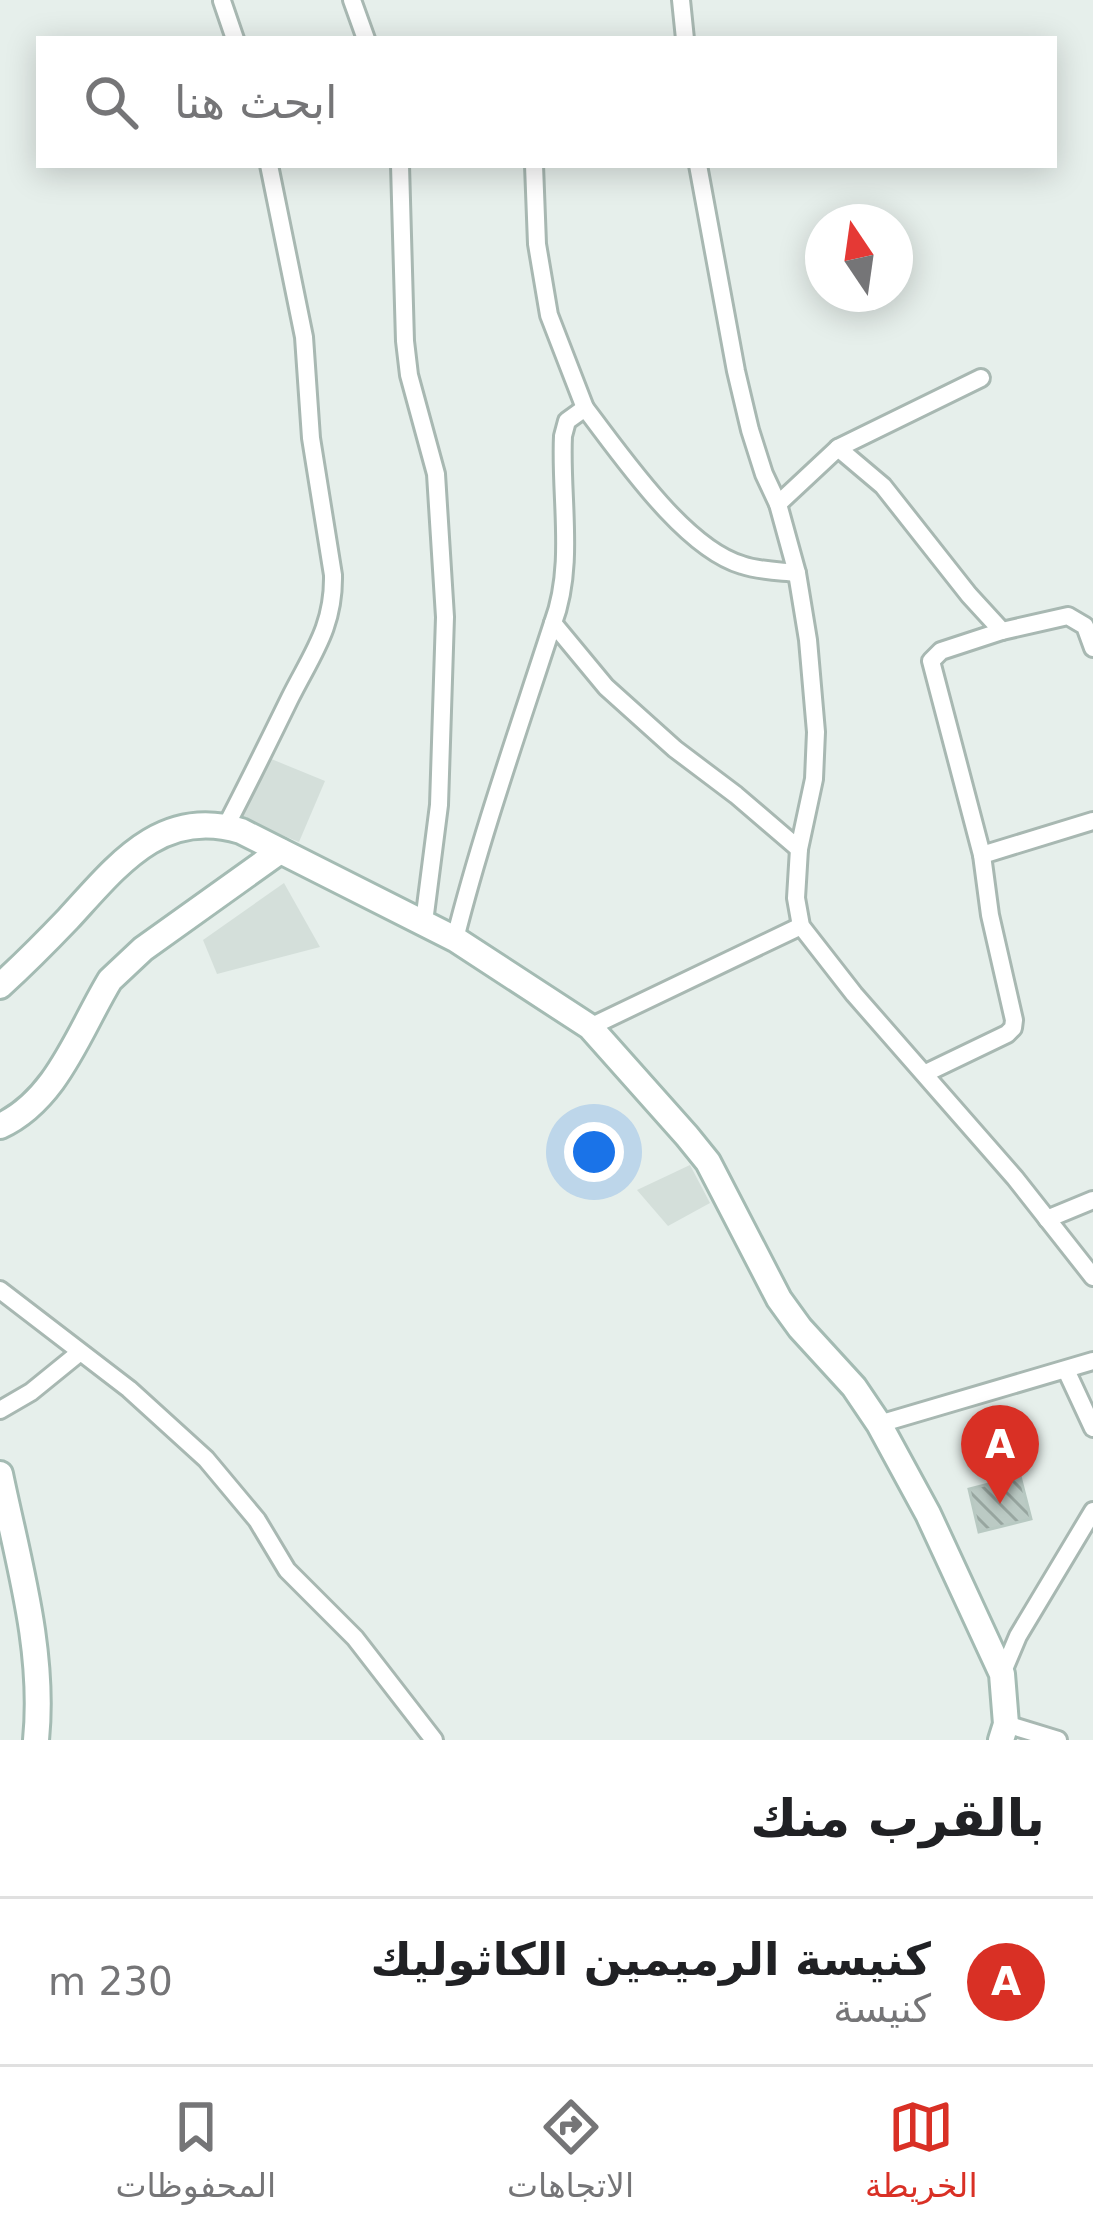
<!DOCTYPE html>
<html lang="ar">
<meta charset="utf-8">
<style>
body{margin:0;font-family:"DejaVu Sans","Noto Sans Arabic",sans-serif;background:#f2f2f2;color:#202124;direction:rtl}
.compass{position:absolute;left:805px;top:204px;width:108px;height:108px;border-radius:50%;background:#fff;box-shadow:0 6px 30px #0003;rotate:347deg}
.you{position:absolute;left:594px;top:1152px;width:42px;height:42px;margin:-30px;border:9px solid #fff;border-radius:50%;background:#1a73e8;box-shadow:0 0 0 18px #1a73e833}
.badge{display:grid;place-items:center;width:78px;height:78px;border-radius:50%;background:#d93025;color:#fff;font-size:39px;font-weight:700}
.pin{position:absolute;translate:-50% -99px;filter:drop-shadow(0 3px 6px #0008)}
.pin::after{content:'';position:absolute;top:63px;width:42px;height:36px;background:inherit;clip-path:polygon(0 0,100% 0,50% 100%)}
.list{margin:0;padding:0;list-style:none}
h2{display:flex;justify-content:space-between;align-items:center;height:156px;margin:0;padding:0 48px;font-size:51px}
h2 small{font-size:39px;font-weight:400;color:#757577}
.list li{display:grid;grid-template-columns:78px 1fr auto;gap:36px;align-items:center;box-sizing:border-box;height:168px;padding:0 48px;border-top:3px solid #e0e0e0}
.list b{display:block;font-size:45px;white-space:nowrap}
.list p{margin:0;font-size:39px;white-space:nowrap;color:#757577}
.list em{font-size:39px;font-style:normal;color:#757577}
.icon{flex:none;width:66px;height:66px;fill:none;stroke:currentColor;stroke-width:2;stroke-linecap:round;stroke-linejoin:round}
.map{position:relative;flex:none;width:1093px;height:1740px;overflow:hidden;direction:ltr}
.search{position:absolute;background:#fff;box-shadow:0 6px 30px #0003;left:36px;right:36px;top:36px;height:132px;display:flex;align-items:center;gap:30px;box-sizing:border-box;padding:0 42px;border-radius:0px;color:#757577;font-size:45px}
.sheet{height:324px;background:#fff}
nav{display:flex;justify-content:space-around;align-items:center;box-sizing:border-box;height:168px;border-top:3px solid #e0e0e0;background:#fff;font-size:33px;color:#757577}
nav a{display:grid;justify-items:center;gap:6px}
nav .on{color:#d93025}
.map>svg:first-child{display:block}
</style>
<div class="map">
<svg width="1093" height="1740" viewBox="0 0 1093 1740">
<defs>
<pattern id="building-back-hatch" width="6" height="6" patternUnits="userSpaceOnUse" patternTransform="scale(3)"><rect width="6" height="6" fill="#bbcac4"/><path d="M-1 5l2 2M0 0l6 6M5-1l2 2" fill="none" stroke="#98a6a0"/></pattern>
</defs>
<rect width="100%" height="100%" fill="#e6efeb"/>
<g fill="#d4dfda">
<path d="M264 756 325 781 299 842 234 816Z"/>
<path d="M284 883 320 947 217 974 203 940Z"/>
<path d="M690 1165 710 1203 668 1226 637 1190Z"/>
</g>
<path fill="url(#building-back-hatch)" stroke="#b8c9c2" stroke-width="3" d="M1020 1476 1031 1519 979 1532 969 1489Z"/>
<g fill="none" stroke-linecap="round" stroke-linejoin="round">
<defs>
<g id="street">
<path d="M352 0 366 39"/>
<path d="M681 0 685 39"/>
<path d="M222 1 235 39"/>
<path d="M400 165 405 341 409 375 436 474 445 617 439 805 424 922"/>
<path d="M534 165 537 244 549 315 585 408"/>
<path d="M698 165 736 371 750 430 764 474 778 504 797 573 808 640 816 732 814 779 799 849 796 898 801 926 854 994 1015 1178 1093 1277"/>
<path d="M838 448 981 378"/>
<path d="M778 504 838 448 883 486 969 595 1002 631 1068 616 1085 626 1093 648"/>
<path d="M553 623C575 565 560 497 563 436L567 421 585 408C622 456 684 548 742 565 759 571 779 571 797 573"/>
<path d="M226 826C248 784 269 741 290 698 312 654 334 627 333 575L311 438 304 337 269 165"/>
<path d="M982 855 931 661 941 651 1002 631"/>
<path d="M455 939C482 832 519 728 553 623L606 687 675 749 736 795 799 849"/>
<path d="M590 1027 801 926"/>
<path d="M926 1073 1007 1034 1013 1028 1014 1020 990 915 982 855 1093 821"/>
<path d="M1047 1219 1093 1200"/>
<path d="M0 1290 129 1389 206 1459 257 1520 287 1570 355 1638 434 1740"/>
<path d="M1066 1370 1093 1428"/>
<path d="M0 1410 31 1392 79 1353"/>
<path d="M879 1424 1093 1361"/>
<path d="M1002 1674 1018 1636 1093 1511"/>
<path d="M1006 1724 1058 1740"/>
</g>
<g id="secondary">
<path d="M0 986C23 965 46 942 68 919 116 867 161 806 241 831L455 939 590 1027 687 1136 708 1162 779 1299 800 1328 854 1387 879 1424 928 1514 1002 1674 1006 1724 1001 1740"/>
<path d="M0 1126C57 1100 79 1031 110 980L143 949 280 851"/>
<path d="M0 1474C18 1561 45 1650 36 1740"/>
</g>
</defs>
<use href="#street" stroke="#a8b8b2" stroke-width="22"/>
<use href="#secondary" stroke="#a4bbb3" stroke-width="30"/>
<use href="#street" stroke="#fff" stroke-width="16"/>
<use href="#secondary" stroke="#fff" stroke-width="24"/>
</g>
</svg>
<svg class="compass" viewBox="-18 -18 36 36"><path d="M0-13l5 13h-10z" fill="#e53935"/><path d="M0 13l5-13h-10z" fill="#757577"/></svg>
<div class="you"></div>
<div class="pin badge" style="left:1000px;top:1504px">A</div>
<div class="search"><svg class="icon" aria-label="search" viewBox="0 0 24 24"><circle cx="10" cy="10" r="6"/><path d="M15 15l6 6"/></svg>ابحث هنا</div>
</div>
<section class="sheet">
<h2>بالقرب منك<small></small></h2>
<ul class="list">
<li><span class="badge">A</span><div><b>كنيسة الرميمين الكاثوليك</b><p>كنيسة</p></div><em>230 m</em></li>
</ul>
</section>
<nav>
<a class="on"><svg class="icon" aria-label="map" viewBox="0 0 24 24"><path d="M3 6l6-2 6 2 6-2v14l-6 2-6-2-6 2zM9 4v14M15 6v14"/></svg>الخريطة</a>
<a><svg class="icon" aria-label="directions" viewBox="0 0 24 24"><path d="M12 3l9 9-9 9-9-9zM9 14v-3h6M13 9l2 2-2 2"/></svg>الاتجاهات</a>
<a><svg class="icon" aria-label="saved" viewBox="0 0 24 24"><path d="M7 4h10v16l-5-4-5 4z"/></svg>المحفوظات</a>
</nav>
